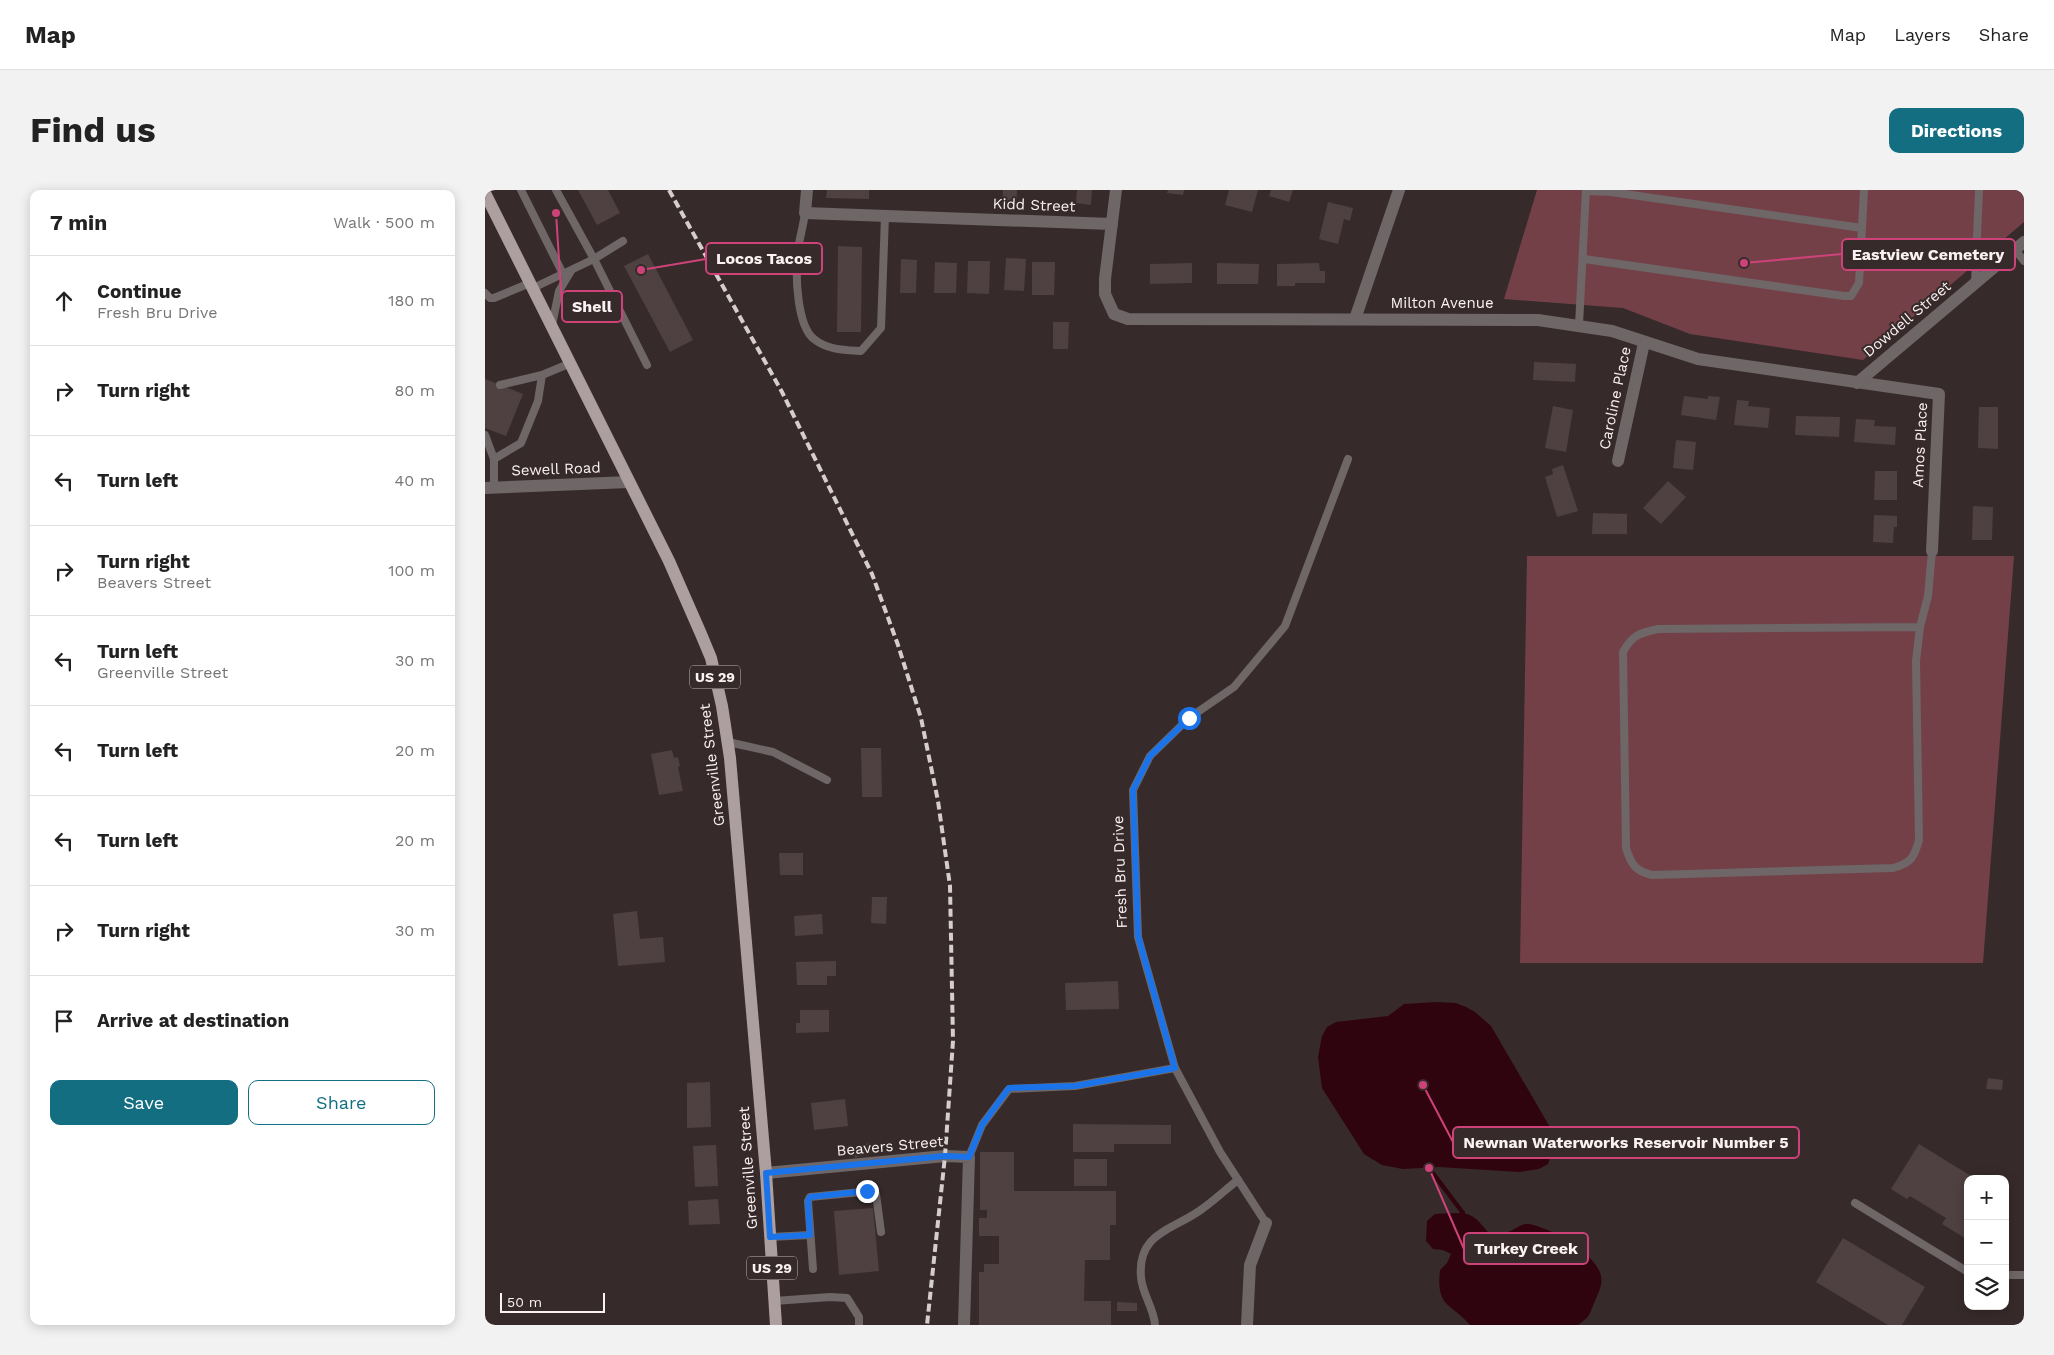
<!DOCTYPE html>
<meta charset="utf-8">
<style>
body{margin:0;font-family:"Work Sans",sans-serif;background:#f2f2f2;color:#222}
.controls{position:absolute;right:15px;bottom:15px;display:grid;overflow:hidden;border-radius:10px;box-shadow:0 2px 12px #0003}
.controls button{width:45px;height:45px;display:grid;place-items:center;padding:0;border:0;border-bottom:1px solid #e0e0e0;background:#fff;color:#222;font:25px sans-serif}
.scale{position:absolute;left:15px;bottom:12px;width:105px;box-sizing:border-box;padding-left:5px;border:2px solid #faf1f2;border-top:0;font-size:14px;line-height:18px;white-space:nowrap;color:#faf1f2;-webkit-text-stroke:4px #372a2b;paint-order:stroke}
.stop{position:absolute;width:15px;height:15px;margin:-11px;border:4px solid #1a73e8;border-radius:50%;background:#fff}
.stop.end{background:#1a73e8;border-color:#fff;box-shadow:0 1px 5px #0008}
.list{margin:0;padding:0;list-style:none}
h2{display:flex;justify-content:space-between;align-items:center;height:65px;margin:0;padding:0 20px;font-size:21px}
h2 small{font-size:16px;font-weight:400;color:#767676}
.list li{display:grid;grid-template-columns:32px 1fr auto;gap:15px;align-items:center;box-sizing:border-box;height:90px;padding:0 20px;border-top:1px solid #e0e0e0}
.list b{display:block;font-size:19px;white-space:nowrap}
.list p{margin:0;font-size:16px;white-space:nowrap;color:#767676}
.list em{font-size:16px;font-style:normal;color:#767676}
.actions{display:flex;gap:10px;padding:15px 20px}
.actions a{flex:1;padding:11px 0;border:1px solid #136e82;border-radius:10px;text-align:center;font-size:18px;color:#136e82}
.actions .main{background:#136e82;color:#fff}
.icon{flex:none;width:28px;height:28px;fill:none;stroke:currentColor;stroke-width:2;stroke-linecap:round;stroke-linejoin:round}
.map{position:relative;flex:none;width:1539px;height:1135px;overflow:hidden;border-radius:10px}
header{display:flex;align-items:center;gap:30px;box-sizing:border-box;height:70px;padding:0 25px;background:#fff;border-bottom:1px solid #e0e0e0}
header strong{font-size:24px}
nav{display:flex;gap:28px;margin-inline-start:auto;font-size:18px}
.intro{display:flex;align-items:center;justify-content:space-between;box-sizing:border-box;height:120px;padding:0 30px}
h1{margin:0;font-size:35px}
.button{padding:12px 22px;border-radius:10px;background:#136e82;color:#fff;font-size:18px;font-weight:700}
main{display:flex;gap:30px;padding:0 30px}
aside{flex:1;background:#fff;border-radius:10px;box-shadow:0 2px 12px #0003}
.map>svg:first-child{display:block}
</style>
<header>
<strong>Map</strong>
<nav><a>Map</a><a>Layers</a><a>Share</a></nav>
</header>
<div class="intro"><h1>Find us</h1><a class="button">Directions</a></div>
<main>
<aside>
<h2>7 min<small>Walk · 500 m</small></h2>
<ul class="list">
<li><svg class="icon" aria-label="ahead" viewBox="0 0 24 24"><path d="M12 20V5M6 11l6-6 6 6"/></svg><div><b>Continue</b><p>Fresh Bru Drive</p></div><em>180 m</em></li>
<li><svg class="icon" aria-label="right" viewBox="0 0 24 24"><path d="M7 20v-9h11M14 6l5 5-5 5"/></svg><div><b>Turn right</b></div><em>80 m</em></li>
<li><svg class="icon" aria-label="left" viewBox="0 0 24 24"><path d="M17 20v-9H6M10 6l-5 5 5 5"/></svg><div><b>Turn left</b></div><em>40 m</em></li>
<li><svg class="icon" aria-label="right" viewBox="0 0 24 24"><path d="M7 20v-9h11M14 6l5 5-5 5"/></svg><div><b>Turn right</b><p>Beavers Street</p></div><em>100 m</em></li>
<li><svg class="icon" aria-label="left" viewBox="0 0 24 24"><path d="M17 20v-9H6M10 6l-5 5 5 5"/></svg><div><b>Turn left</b><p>Greenville Street</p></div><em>30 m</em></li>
<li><svg class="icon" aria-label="left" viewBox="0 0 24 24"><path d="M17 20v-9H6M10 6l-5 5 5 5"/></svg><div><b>Turn left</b></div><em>20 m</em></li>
<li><svg class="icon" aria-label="left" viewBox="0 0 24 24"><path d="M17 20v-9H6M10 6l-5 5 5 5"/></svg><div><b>Turn left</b></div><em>20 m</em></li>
<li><svg class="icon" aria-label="right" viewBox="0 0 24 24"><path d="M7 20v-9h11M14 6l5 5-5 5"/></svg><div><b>Turn right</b></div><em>30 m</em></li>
<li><svg class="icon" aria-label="arrive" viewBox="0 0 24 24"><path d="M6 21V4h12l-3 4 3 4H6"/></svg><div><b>Arrive at destination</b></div></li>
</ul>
<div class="actions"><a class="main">Save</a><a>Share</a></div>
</aside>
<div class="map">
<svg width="1539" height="1135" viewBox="0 0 1539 1135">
<rect width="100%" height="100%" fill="#372a2b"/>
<g fill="#734047">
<path d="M1052 0H1539V32L1378 170 1205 144 1138 118 1019 109Z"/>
<path d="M1042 366H1529L1498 773H1035Z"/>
</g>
<g fill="#30040e">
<path d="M951 812 971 813 981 817 990 822 1006 836 1069 944 1070 955 1063 974 1054 979 1034 982 954 977 918 979 897 975 879 964 837 898 833 867 837 846 842 837 851 832 903 826 919 814Z"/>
<path d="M971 1023C990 1023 992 1030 1004 1043 1010 1044 1016 1045 1023 1042 1029 1040 1036 1033 1044 1034 1064 1037 1112 1064 1116 1086 1118 1095 1113 1103 1110 1111 1103 1126 1107 1125 1093 1135H985C965 1112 951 1118 955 1080L962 1073 966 1064 958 1060 948 1059 941 1051 942 1031 950 1024Z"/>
</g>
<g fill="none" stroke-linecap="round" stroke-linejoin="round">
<path stroke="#30040e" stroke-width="4.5" d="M944 978 978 1023"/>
</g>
<g fill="#4f4142">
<path d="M93 0H123L135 23 112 35Z"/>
<path d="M342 0H384V9L341 8Z"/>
<path d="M518 0H532L531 20H517Z"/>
<path d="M592 0H607L606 15 591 13Z"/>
<path d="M683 0H699L698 5 682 3Z"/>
<path d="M744 0H773L767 22 740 15Z"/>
<path d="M786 0H808L804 12 784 6Z"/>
<path d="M843 12 868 18 865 31 859 29 853 54 834 49Z"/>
<path d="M353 56 377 57 376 142H352Z"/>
<path d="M163 64 208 150 185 162 139 76Z"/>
<path d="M521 68 541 69 539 101 519 100Z"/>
<path d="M416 69 432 70 431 103H415Z"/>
<path d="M483 71H505L504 104 482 103Z"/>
<path d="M450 72 472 73 471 103H449Z"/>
<path d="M547 72H570L569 105H547Z"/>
<path d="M707 73V93L665 94V74Z"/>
<path d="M732 73 774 74 773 94H732Z"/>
<path d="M834 73 835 81H840V93H810V96H792V74Z"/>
<path d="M568 132H584L583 159H568Z"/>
<path d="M1049 172 1091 174 1090 192 1048 190Z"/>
<path d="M0 189 38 204 21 246 0 238Z"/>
<path d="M1199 206 1223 209V206L1235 207 1231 230 1196 225Z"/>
<path d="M1252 210 1264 211 1263 216 1285 218 1283 238 1249 235Z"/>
<path d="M1068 216 1088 220 1081 262 1060 258Z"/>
<path d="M1494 217H1513V259L1493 258Z"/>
<path d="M1311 226 1355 227 1354 247 1310 245Z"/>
<path d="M1371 229 1390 230 1389 236 1411 237 1410 255 1369 252Z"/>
<path d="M1191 250 1211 252 1208 280 1188 278Z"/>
<path d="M1078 275 1093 321 1072 327 1060 287 1068 284 1067 279Z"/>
<path d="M1390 281H1412V310H1389Z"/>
<path d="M1183 291 1201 307 1176 334 1158 318Z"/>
<path d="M1488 316 1508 317 1507 350H1487Z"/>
<path d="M1108 323 1142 324V344H1107Z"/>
<path d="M1389 325 1412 326V337H1409L1408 353 1388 352Z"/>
<path d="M376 558H396L397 607H377Z"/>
<path d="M187 560 189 568 193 567 195 576 193 577 198 601 174 605 166 564Z"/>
<path d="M294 663H318V685H295Z"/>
<path d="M387 707H402L401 734 386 733Z"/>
<path d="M152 721 155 749 178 747 180 772 133 776 128 724Z"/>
<path d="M337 724 338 744 310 746 309 726Z"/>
<path d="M351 771V786H342V795H312L311 772Z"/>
<path d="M633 791 634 819 581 820 580 793Z"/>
<path d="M315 820H344V842L311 843V833H315Z"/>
<path d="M1503 888 1518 890 1517 900 1501 899Z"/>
<path d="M225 892 226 937 202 938V893Z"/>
<path d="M360 909 363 936 329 940 326 913Z"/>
<path d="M588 934 686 935V954H629V962H588Z"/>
<path d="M383 953 386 962 370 968 367 959Z"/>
<path d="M1434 954 1491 989H1483V1050L1457 1034 1461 1028 1425 1006 1422 1009 1406 999Z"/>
<path d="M231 955 233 996 210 997 208 956Z"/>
<path d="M495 962H529V1001H631V1035H625V1070H600L599 1111H626V1135H494V1082H499V1074H514V1046H494V1028H502V1020H495Z"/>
<rect x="589" y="969" width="33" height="27"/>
<path d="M233 1009 235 1034 204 1035 203 1011Z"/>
<path d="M388 1018 394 1081 354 1085 349 1021Z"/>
<path d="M1358 1048 1440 1097 1417 1135H1403L1331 1092Z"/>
<path d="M632 1112 652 1113V1121H632Z"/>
</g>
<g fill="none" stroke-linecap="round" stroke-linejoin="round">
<g stroke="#6e6667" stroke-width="8">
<path d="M36 0 78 84"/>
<path d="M71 0 109 69 162 175"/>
<path d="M1101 1 1126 2 1377 38"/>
<path d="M320 23C318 38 313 53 312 68 311 88 312 136 329 149 342 160 360 160 376 161L396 138 400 26"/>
<path d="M1529 58 1539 71"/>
<path d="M1099 69 1359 106H1366L1374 93 1379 0"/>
<path d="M1490 93 1494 0"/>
<path d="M48 98 109 69 138 51"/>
<path d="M0 103 5 108H9L45 93"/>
<path d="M67 135 74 101 86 81"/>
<path d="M1094 135 1101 0"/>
<path d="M15 195 57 185"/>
<path d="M0 245 9 269"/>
<path d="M9 298V269L36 253 53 211 57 185 86 173"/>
<path d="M1435 437 1173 439C1155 443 1147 445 1138 462L1141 658C1146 674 1150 681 1167 685L1408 678C1426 673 1429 668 1434 650L1431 471 1435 437 1443 406 1447 361"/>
<path d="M243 552 288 562 342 590"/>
<path d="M484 967 497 935 524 899 590 896 690 878"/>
<path d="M1370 1013 1483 1082"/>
<path d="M781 1033 735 962 690 878 653 747 648 600 665 566 704 528 749 497 800 436 863 269"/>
<path d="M285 1047 325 1045"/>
<path d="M328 1079 323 1011 325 1007 387 1001 391 1004 396 1042"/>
<path d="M1520 1085H1539"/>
<path d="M289 1111 345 1107 362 1108 374 1127V1135"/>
<path d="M670 1135C669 1118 657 1104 656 1087 652 1042 689 1040 717 1019 730 1010 741 999 753 990"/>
</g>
<g stroke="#6e6667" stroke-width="12">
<path d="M322 0 320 23 627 34"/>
<path d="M631 0 620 89V104L629 124 643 129 1053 130 1127 141 1213 169 1454 204 1447 361"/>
<path d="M870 129 914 0"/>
<path d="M1372 193 1539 52"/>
<path d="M1133 271 1159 153"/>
<path d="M0 298 144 292"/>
<path d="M281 983 460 966 484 967 479 1135"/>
<path d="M762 1135 765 1075 781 1033"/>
</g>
<path stroke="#ad9e9f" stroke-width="12" d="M0 3 184 371 216 444 226 468 237 516 245 568 281 983 291 1135"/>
<path stroke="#d6cdce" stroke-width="4" stroke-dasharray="8 4" stroke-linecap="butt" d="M184 0 297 202 387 384 413 455 436 528 453 611 465 696 468 851 460 966 442 1135"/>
</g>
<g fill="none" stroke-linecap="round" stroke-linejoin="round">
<path stroke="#1a73e8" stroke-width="6" d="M382 1001 325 1007 323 1011 325 1045 285 1047 281 983 460 966 484 967 497 935 524 898 590 896 690 878 653 746 648 600 665 566 704 528"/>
</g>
<g text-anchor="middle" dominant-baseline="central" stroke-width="4" stroke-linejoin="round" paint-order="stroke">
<g fill="#372a2b" stroke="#c0b5b6" stroke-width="1">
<rect x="205" y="475.5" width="50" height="23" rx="4"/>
<rect x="262" y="1066.5" width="50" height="23" rx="4"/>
</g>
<g font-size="14" font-weight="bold" fill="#faf1f2">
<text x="230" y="487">US 29</text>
<text x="287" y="1078">US 29</text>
</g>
<g font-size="15" fill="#faf1f2" stroke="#372a2b">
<text transform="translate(549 15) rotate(2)">Kidd Street</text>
<text x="957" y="113">Milton Avenue</text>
<text transform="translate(1422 129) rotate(-40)">Dowdell Street</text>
<text transform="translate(1130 208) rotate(-78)">Caroline Place</text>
<text transform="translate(1435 255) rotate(-87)">Amos Place</text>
<text transform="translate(71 279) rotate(-2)">Sewell Road</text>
<text transform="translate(227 575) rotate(-97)">Greenville Street</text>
<text transform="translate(635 682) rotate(-92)">Fresh Bru Drive</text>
<text transform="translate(405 956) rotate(-5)">Beavers Street</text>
<text transform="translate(263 978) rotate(-94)">Greenville Street</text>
</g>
</g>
<path fill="none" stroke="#cd4379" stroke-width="2" d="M1259 73L1357 64M156 80L221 69M71 23L77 116M938 895L968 952M944 978L979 1059"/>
<g fill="#cd4379" stroke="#372a2b" stroke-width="2">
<circle cx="1259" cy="73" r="5"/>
<circle cx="156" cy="80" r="5"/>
<circle cx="71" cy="23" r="5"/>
<circle cx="938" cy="895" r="5"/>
<circle cx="944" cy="978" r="5"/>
</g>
<g fill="#372a2b" stroke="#cd4379" stroke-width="2">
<rect x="1357" y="49" width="173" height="31" rx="5"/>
<rect x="221" y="53" width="116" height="31" rx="5"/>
<rect x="77" y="101" width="60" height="31" rx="5"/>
<rect x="968" y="937" width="346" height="31" rx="5"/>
<rect x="979" y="1043" width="124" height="31" rx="5"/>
</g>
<g font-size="16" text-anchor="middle" font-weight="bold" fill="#faf1f2">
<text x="1443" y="70">Eastview Cemetery</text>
<text x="279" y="74">Locos Tacos</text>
<text x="107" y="122">Shell</text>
<text x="1141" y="958">Newnan Waterworks Reservoir Number 5</text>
<text x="1041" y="1064">Turkey Creek</text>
</g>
</svg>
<div class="controls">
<button>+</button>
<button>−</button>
<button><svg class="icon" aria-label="layers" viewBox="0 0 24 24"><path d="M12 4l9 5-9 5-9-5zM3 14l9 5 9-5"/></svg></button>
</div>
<div class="scale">50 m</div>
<div class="stop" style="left:704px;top:528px"></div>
<div class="stop end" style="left:382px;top:1001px"></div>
</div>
</main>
